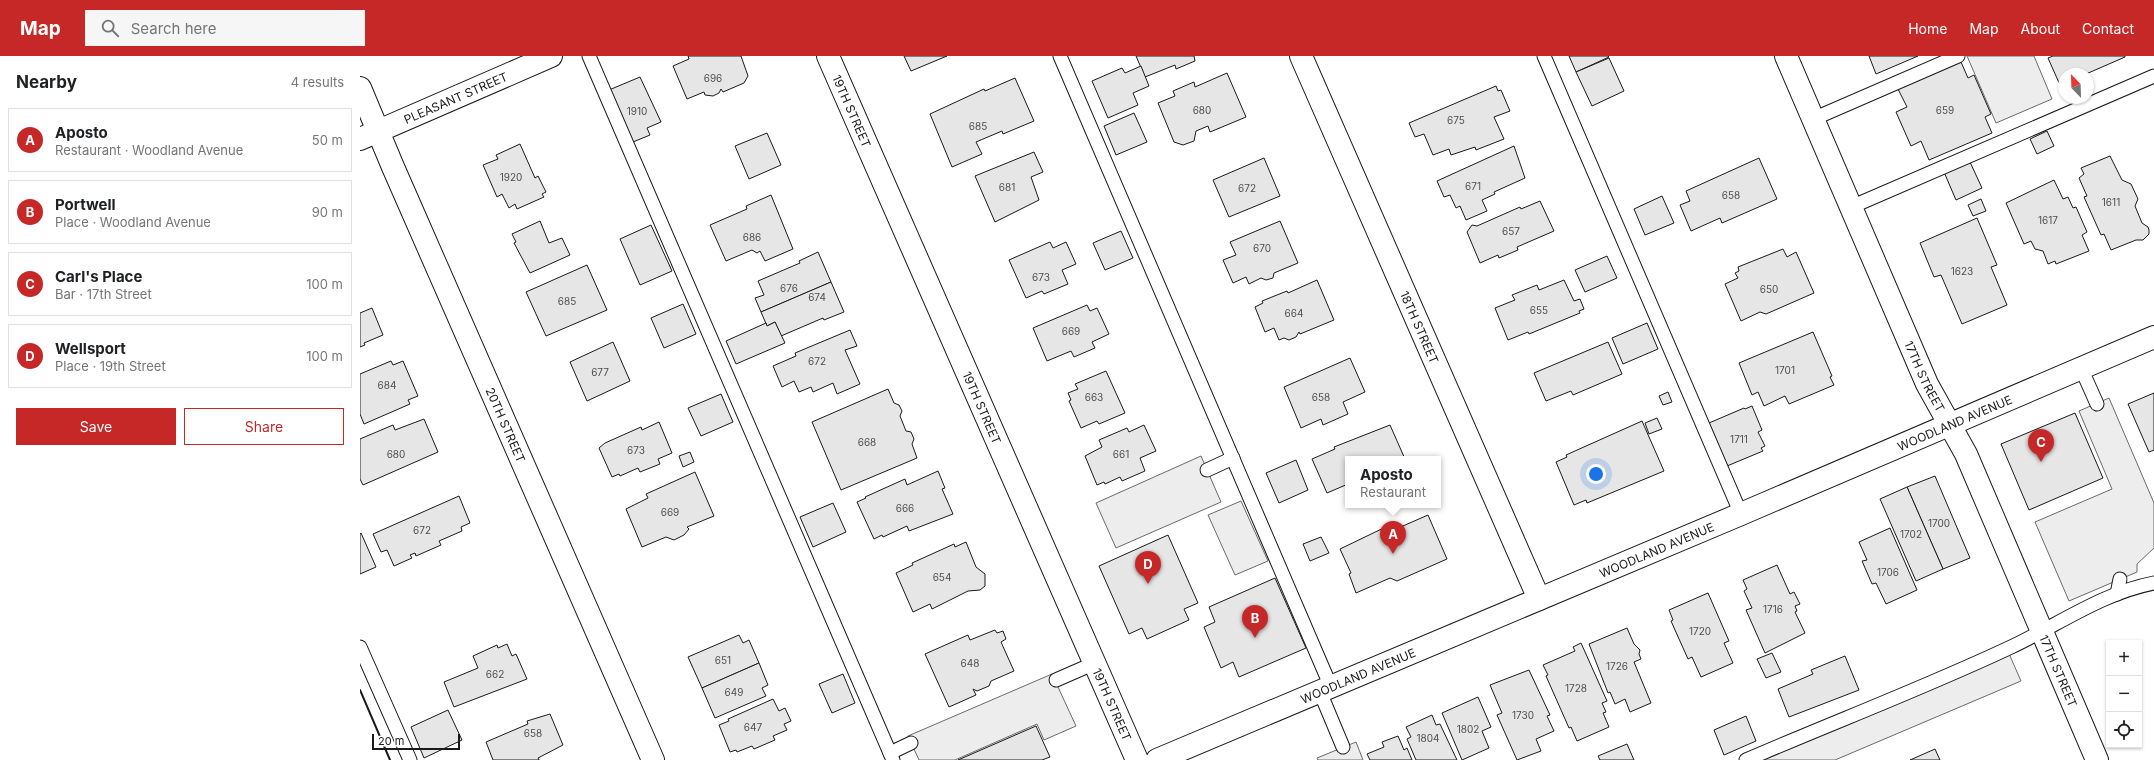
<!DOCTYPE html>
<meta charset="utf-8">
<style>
body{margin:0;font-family:Inter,sans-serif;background:#f6f6f6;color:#202124}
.controls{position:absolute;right:12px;bottom:12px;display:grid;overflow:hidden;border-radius:0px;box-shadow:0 1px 3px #0004}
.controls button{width:36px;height:36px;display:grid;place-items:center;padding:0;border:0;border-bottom:1px solid #e0e0e0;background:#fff;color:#202124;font:20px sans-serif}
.compass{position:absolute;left:1698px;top:12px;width:36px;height:36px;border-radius:50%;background:#fff;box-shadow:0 1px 3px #0004;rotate:337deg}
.scale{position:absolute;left:12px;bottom:10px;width:88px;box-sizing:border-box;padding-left:4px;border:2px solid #1a1a1a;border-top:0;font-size:11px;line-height:14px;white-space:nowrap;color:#1a1a1a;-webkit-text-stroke:3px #fff;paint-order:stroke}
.you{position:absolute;left:1236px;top:418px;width:14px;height:14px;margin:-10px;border:3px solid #fff;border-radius:50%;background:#1a73e8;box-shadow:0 0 0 6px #1a73e833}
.badge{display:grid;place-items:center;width:26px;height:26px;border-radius:50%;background:#c62828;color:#fff;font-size:13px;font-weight:700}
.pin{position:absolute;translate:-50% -33px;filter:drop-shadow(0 1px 2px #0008)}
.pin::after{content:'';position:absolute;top:21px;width:14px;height:12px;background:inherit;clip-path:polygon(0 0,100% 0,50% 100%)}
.popup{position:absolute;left:985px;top:400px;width:96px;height:52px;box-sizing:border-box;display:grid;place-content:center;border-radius:0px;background:#fff;filter:drop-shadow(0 1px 3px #0005);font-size:13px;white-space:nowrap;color:#757577}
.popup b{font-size:15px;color:#202124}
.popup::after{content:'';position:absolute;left:50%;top:100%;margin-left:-8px;border:8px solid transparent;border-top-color:#fff}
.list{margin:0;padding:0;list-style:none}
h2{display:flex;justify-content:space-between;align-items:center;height:52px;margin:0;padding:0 16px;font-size:17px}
h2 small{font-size:13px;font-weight:400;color:#757577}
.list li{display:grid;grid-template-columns:26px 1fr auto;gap:12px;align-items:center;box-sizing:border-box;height:64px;margin:0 8px 8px;padding:0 8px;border:1px solid #e0e0e0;border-radius:0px}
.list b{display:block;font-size:15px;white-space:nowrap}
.list p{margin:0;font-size:13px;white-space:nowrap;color:#757577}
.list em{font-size:13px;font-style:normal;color:#757577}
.actions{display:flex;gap:8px;padding:12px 16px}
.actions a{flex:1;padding:9px 0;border:1px solid #c62828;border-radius:0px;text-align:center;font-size:14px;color:#c62828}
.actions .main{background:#c62828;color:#fff}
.icon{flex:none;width:22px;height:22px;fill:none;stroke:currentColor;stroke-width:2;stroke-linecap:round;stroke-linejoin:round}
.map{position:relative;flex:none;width:1794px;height:704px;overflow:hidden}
header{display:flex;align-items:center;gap:24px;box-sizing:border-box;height:56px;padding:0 20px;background:#c62828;color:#fff}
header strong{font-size:19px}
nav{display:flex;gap:22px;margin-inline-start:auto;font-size:14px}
.search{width:280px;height:36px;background:#f6f6f6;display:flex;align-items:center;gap:10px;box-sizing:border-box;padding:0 14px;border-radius:0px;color:#757577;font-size:15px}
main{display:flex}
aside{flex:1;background:#fff}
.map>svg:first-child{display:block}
</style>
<header>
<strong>Map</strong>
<div class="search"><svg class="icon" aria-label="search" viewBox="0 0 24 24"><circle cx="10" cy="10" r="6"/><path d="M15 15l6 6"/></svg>Search here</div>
<nav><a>Home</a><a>Map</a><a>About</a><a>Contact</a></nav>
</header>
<main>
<aside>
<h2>Nearby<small>4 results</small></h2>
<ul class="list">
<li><span class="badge">A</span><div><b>Aposto</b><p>Restaurant · Woodland Avenue</p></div><em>50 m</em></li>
<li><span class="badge">B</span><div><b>Portwell</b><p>Place · Woodland Avenue</p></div><em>90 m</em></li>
<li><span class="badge">C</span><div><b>Carl's Place</b><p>Bar · 17th Street</p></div><em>100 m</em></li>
<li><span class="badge">D</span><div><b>Wellsport</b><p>Place · 19th Street</p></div><em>100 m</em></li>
</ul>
<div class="actions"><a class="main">Save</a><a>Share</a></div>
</aside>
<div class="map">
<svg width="1794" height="704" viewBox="0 0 1794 704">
<rect width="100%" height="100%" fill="#fff"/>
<g fill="#ededed" stroke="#6a6a6a">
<path d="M1607 0H1674L1692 43 1636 67Z"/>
<path d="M1749 342 1794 447V492L1777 508V516L1709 545 1675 466 1752 433 1719 355Z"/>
<path d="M841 400 861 446 756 492 736 447Z"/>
<path d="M881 445 908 505 875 519 848 459Z"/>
<path d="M1647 593 1661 625 1475 704H1386Z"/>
<path d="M692 618 716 670 684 684 677 668 595 704H559L548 680Z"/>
<path d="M996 686 1003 704H958L957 702Z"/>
</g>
<g fill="#e6e6e6" stroke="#1a1a1a">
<path d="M328 0H381L388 20 384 27 363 36 361 33 359 37 353 40 345 39 344 36 327 43 313 10 329 3Z"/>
<path d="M544 0H587L551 15Z"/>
<path d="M776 0H834L835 5 816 13 815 9 785 21Z"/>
<path d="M1209 0H1248L1249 1 1216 16Z"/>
<path d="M1509 0H1558L1516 18Z"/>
<path d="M1693 0H1765V1L1726 18H1704V27L1700 29 1688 2Z"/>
<path d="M1249 2 1264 35 1232 50 1216 16Z"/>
<path d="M1601 6 1608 22 1614 19 1631 58 1625 61 1632 77 1569 104 1561 85 1551 90 1536 56 1547 51 1538 33Z"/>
<path d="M781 10 789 30 773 37 778 49 748 62 732 25 762 12 765 17Z"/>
<path d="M867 17 886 61 850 76 848 70 836 75 834 85 823 89 814 86 798 47 815 40 813 35 834 26 835 31Z"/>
<path d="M280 21 301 66 287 72 290 79 273 86 249 34Z"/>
<path d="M655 22 674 65 643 78 642 75 616 86 622 98 592 111 570 58 624 33 625 35Z"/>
<path d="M1136 30 1138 35 1141 34 1150 55 1134 61 1144 83 1116 94 1115 91 1091 99 1089 93 1073 99 1064 78 1055 81 1049 67Z"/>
<path d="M774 57 787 86 756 99 744 70Z"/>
<path d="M1687 75 1694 90 1677 98 1670 83Z"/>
<path d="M407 77 421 109 389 123 375 90Z"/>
<path d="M160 88 175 122 178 120 186 136 182 138 184 141 157 153 155 148 149 152 142 138 137 141 123 109 138 103 136 99Z"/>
<path d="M1154 90 1165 122 1134 136 1135 138 1122 144 1127 155 1106 164 1100 150 1096 152 1090 139 1084 141 1077 125Z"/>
<path d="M674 96 683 116 671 121 679 144 635 166 615 120Z"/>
<path d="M1750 100 1762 124 1771 128 1778 143 1775 150 1782 167 1788 171 1789 174V178L1783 184H1776L1751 194 1744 178 1741 179 1724 141 1727 140 1719 122 1724 118 1721 112Z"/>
<path d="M904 102 920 140 869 161 853 124Z"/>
<path d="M1399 102 1417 143 1362 167 1360 162 1331 175 1320 149 1330 145 1326 135Z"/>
<path d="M1610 106 1622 132 1596 144 1584 116Z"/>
<path d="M1694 124 1703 143 1708 141 1713 152 1716 151 1727 176 1722 179 1729 195 1696 208 1695 205 1688 208 1683 195 1675 193 1671 185 1664 188 1646 147Z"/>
<path d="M411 139 433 193 405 205 400 195 397 197 392 194 366 205 350 169 387 153 386 150Z"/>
<path d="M1302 140 1314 167 1285 179 1274 153Z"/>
<path d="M1621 143 1626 155 1613 160 1608 149Z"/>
<path d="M1180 145 1194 175 1157 191 1158 194 1139 202 1138 199 1120 207 1107 176 1112 169 1117 170 1160 151 1161 153Z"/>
<path d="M1617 162 1637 209 1631 211 1647 249 1602 268 1581 219 1574 221 1560 187Z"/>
<path d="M180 165 189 187 202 182 210 199 170 217 154 187 156 186 152 178Z"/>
<path d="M920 165 938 207 914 217 913 222 906 224 901 222 889 228 886 221 873 227 863 204 876 199 870 186Z"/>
<path d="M291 169 312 215 280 229 260 183Z"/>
<path d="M761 175 773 202 745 214 733 187Z"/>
<path d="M690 186 693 192 706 186 716 208 702 214 708 228 684 238 682 235 666 242 649 204Z"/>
<path d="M1423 193 1427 201 1436 196 1454 237 1406 258 1400 256 1381 265 1365 228 1378 222 1375 217 1379 215 1378 211Z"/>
<path d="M458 196 471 226 401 256 395 242 404 239 398 225 440 207 439 205Z"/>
<path d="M1247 200 1257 222 1225 236 1215 214Z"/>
<path d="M227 209 247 254 186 280 166 236Z"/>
<path d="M957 224 974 264 940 278 939 276 936 281 929 284 924 282 919 284 914 272 905 276 895 251 903 247 902 245 927 235 928 237Z"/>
<path d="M1204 224 1214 245 1220 243 1224 253 1219 255 1220 257 1169 278 1168 276 1148 284 1135 252 1155 244 1152 239 1177 229 1179 234Z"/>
<path d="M471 226 484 256 464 264 463 262 421 280 415 266 407 270 401 256Z"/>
<path d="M323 248 336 278 304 292 291 262Z"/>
<path d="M727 249 730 255 737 252 749 278 732 286 735 292 714 301 711 295 687 305 673 272Z"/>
<path d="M12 252 23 279 4 287 5 289 0 291V257Z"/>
<path d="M415 266 425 287 376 308 366 285 406 267 407 270Z"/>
<path d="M1287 267 1298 293 1263 308 1252 282Z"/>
<path d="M490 274 497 290 485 294 500 328 477 338 473 327 453 336 451 331 439 336 434 325 422 331 413 310 436 300 435 297Z"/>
<path d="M1453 276 1472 320 1470 321 1474 329 1429 348 1425 340 1404 350 1398 336 1392 339 1379 307Z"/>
<path d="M253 286 270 325 227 345 210 306Z"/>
<path d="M1248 286 1262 318 1213 339 1211 335 1186 345 1174 317Z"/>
<path d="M990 302 1005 336 983 346 988 358 963 369 961 363 941 372 924 331Z"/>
<path d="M31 305 33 309 43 305 58 340 48 344 50 348 4 368 0 358V318Z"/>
<path d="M746 315 765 357 739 368 737 365 721 372 709 345 711 344 708 337 718 333 715 328Z"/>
<path d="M528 333 534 347 539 349 542 355 540 360 546 375 551 376 554 383 552 388 557 402 481 434 452 366Z"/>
<path d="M1308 336 1312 346 1303 349 1299 340Z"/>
<path d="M1794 337V394L1789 396 1768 348Z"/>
<path d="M361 338 373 366 341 380 328 352Z"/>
<path d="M1392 350 1402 374 1398 376 1405 390 1401 392 1403 395 1367 410 1349 367 1384 352 1385 353Z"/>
<path d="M1715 357 1743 422 1669 454 1641 388Z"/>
<path d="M1297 362 1302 373 1289 378 1285 367Z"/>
<path d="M64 363 78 396 3 429 0 423V383L33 369 35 374Z"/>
<path d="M1282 365 1304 415 1227 447 1226 444 1214 449 1196 406 1207 401 1206 399Z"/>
<path d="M299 366 312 397 298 403 300 408 280 416 278 412 260 420 259 418 252 421 239 392 245 387 281 371 282 374Z"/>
<path d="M784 369 796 395 780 402 785 415 762 425 760 421 745 428 744 426 737 429 725 400 742 391 739 384 767 372 769 376Z"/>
<path d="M1030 369 1045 403H988V428L967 437 952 403 975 393 974 391Z"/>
<path d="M330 396 334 406 323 411 319 400Z"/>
<path d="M936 404 948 434 919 447 906 417Z"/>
<path d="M578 415 585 432 582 433 593 458 549 475 547 470 523 481 522 479 514 483 497 446 506 442 505 441 545 423 547 429Z"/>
<path d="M335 416 354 460 327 471 329 473 324 479 314 484 306 481 282 491 266 453 288 442 286 438Z"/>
<path d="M1575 420 1610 502 1583 513 1547 431Z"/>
<path d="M1547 431 1583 513 1556 525 1520 443Z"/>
<path d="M99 440 110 467 101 471 102 475 79 485 81 489 56 500 55 497 50 499 52 502 34 510 27 494 21 496 13 478Z"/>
<path d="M473 447 486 476 453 491 440 461Z"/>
<path d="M1068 459 1087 503 1037 525 1030 522 996 537 989 518 991 517 980 493 1034 467 1036 473Z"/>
<path d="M1530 472 1557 534 1526 548 1516 527 1512 528 1502 505 1507 504 1499 486Z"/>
<path d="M1 477 16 511 0 518V478Z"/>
<path d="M808 479 838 547 824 553 829 564 787 583 782 572 769 578 739 510Z"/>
<path d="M961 481 969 497 950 505 943 488Z"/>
<path d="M606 486 616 511 625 518V530L620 534 608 535 572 553 570 548 553 556 536 517 553 509 552 507 594 488 595 491Z"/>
<path d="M1417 509 1430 538 1434 536 1440 548 1435 550 1437 555 1435 556 1445 577 1405 597 1386 554 1392 552 1384 535 1387 533 1383 524Z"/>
<path d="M915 522 946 592 879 621 873 606 861 612 844 571 855 566 849 551Z"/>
<path d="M1348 537 1369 585 1364 587 1373 607 1341 621 1332 601 1328 603 1311 565 1313 564 1309 554Z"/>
<path d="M1267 572 1274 588 1280 594 1279 598 1281 603 1274 606 1291 647 1270 656 1265 643 1255 648 1250 636 1248 637 1229 588Z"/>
<path d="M635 574 637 577 643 575 646 583 641 586 654 615 631 625 629 630 617 635 613 633 616 639 589 651 565 598 608 579 610 584Z"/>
<path d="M379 579 383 587 389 584 399 607 342 632 328 601Z"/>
<path d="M1221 587 1247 645 1242 647 1246 656 1243 657 1249 671 1217 685 1211 671 1209 672 1186 620 1188 619 1183 609 1215 595 1213 591Z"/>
<path d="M147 588 152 600 156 598 167 623 94 651 84 626 118 612 113 600 137 589 138 592Z"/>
<path d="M1412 597 1421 616 1406 622 1397 603Z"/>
<path d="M1485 600 1499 634 1429 661 1418 633 1453 618 1451 614Z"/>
<path d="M399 607 408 629 402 632 406 640 355 662 342 632Z"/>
<path d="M1169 614 1190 659 1187 660 1194 675 1176 683 1181 695 1157 704 1137 659 1142 657 1130 629Z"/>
<path d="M483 618 495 647 472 657 459 628Z"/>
<path d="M1118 641 1131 671 1122 675 1129 692 1102 704 1082 657Z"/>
<path d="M413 643 419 655 425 652 431 665 424 668 427 674 413 680 415 684 394 693 392 690 377 696 376 694 370 696 359 669 369 665 368 663Z"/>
<path d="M88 654 102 684 64 702 51 671Z"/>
<path d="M190 658 203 689 178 702 179 704H133L126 686 168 668 167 665Z"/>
<path d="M1072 659 1076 669 1080 668 1097 704H1056L1047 683 1051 681 1046 671Z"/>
<path d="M1386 660 1396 685 1364 699 1354 674Z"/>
<path d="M676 670 690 701 682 704H598Z"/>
<path d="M1038 680 1044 694 1047 692 1052 704H1010L1007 698 1024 691 1022 686Z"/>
<path d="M1267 688 1274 704H1240L1238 700Z"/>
<path d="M1575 693 1580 704H1550Z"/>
</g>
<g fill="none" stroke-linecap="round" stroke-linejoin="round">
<defs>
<g id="lane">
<path d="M229 0 533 704"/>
<path d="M700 0 971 631"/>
<path d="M1184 0 1381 458"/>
<path d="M1453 63 1598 0"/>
<path d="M1491 151 1794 20"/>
<path d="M1721 312 1737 348"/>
<path d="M847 414 873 402"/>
<path d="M1757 538 1760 523"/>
<path d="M0 591 50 704"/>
<path d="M696 624 735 607"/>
<path d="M960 636 983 691"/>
<path d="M530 697 551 687"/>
<path d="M1386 704C1474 666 1564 632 1651 591 1698 569 1742 537 1794 527"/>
</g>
<g id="street">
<path id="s1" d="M468 0 777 704"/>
<path id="s2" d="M941 0 1179 543"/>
<path id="s3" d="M1426 0 1567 328 1606 398 1737 704"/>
<path id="s4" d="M0 32 33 111 293 704"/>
<path id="s5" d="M0 83 191 0"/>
</g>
<g id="secondary">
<path id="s6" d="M797 704 1381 458 1794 281"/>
</g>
</defs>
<use href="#lane" stroke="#1a1a1a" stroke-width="15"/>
<use href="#street" stroke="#1a1a1a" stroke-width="24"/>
<use href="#secondary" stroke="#1a1a1a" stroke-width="24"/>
<use href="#lane" stroke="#fff" stroke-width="13"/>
<use href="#street" stroke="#fff" stroke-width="22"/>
<use href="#secondary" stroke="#fff" stroke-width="22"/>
<path stroke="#1a1a1a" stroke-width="2" d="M0 634 30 704"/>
</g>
<g text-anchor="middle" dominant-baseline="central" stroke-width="3" stroke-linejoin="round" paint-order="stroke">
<g font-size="10" fill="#4d4d4d">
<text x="353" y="22">696</text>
<text x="842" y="54">680</text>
<text x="1585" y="54">659</text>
<text x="277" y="55">1910</text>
<text x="1096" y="64">675</text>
<text x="618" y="70">685</text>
<text x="151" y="121">1920</text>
<text x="1113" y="130">671</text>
<text x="647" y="131">681</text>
<text x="887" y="132">672</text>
<text x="1371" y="139">658</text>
<text x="1751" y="146">1611</text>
<text x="1688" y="164">1617</text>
<text x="1151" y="175">657</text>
<text x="392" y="181">686</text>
<text x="902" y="192">670</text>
<text x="1602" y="215">1623</text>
<text x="681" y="221">673</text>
<text x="429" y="232">676</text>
<text x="1409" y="233">650</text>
<text x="457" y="241">674</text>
<text x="207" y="245">685</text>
<text x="1179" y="254">655</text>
<text x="934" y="257">664</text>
<text x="711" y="275">669</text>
<text x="457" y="305">672</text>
<text x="1425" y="314">1701</text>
<text x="240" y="316">677</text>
<text x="27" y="329">684</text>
<text x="734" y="341">663</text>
<text x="961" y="341">658</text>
<text x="1379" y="383">1711</text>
<text x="507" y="386">668</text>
<text x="276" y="394">673</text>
<text x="36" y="398">680</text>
<text x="761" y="398">661</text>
<text x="545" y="452">666</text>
<text x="310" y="456">669</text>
<text x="1579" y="467">1700</text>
<text x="62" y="474">672</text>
<text x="1551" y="478">1702</text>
<text x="1528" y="516">1706</text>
<text x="582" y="521">654</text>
<text x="1413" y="553">1716</text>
<text x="1340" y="575">1720</text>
<text x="363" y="604">651</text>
<text x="610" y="607">648</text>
<text x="1257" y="610">1726</text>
<text x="135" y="618">662</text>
<text x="1216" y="632">1728</text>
<text x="374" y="636">649</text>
<text x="1163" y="659">1730</text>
<text x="393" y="671">647</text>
<text x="1108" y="673">1802</text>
<text x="173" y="677">658</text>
<text x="1068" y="682">1804</text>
</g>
<g font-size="12" fill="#1a1a1a" stroke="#fff">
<text stroke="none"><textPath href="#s5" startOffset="104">PLEASANT STREET</textPath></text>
<text stroke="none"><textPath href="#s1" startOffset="60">19TH STREET</textPath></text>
<text stroke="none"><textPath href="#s2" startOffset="296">18TH STREET</textPath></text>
<text stroke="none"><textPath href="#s3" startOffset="349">17TH STREET</textPath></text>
<text stroke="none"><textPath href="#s1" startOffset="384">19TH STREET</textPath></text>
<text stroke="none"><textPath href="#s6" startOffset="866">WOODLAND AVENUE</textPath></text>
<text stroke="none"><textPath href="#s4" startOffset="367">20TH STREET</textPath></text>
<text stroke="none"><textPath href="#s6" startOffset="542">WOODLAND AVENUE</textPath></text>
<text stroke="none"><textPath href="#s3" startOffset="673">17TH STREET</textPath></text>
<text stroke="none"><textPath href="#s6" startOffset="218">WOODLAND AVENUE</textPath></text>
<text stroke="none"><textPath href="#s1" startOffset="708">19TH STREET</textPath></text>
</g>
</g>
</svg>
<div class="controls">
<button>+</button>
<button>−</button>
<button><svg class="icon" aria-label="locate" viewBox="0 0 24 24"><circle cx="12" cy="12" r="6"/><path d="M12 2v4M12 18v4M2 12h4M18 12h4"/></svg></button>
</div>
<svg class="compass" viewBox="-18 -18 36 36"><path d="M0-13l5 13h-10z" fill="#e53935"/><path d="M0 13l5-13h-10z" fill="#757577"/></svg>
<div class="scale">20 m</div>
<div class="you"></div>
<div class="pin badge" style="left:1033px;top:498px">A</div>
<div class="popup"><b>Aposto</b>Restaurant</div>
<div class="pin badge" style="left:895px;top:582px">B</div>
<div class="pin badge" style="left:1681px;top:406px">C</div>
<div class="pin badge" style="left:788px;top:528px">D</div>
</div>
</main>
